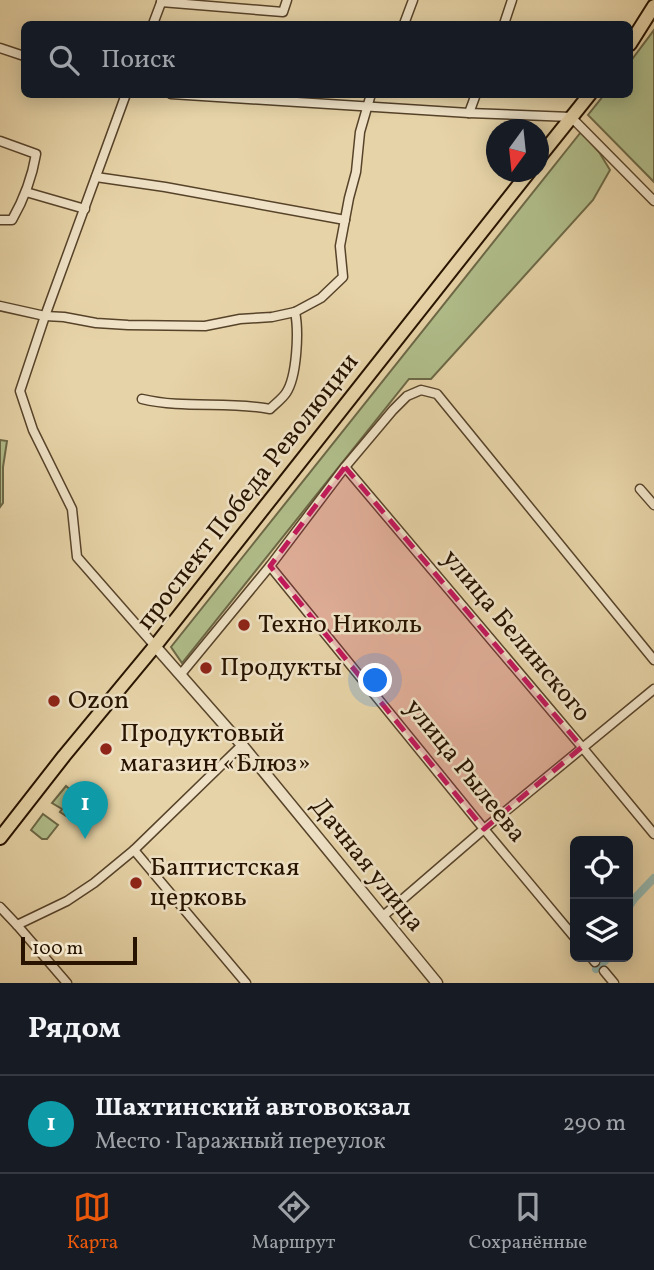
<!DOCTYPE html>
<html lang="ru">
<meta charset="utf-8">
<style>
body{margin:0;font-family:Vollkorn,serif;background:#20242c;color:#f1f3f6}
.controls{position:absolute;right:21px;bottom:21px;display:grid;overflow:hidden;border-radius:10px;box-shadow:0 4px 18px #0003}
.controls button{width:63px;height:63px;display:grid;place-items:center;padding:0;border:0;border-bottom:2px solid #363941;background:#171b24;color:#f1f3f6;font:35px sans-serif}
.compass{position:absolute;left:486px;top:119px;width:63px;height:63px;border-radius:50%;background:#171b24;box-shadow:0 4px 18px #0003;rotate:195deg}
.scale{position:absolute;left:21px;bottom:18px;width:116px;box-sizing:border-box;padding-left:7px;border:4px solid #271300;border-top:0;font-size:19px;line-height:24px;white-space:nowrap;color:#271300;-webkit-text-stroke:5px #efe2c6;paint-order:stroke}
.you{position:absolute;left:376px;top:681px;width:24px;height:24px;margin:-18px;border:5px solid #fff;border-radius:50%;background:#1a73e8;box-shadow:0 0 0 10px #1a73e833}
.badge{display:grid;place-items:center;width:46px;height:46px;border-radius:50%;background:#ea580c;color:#fff;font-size:23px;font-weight:700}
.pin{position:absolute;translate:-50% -58px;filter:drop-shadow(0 2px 4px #0008)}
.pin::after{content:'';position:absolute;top:37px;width:24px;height:21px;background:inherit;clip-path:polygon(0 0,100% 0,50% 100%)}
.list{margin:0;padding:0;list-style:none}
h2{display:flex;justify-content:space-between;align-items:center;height:91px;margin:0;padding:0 28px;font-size:30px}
h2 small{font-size:23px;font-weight:400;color:#9ea1a6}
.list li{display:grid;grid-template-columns:46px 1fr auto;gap:21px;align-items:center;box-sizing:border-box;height:98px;padding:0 28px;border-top:2px solid #363941}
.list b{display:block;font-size:26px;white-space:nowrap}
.list p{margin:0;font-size:23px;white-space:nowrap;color:#9ea1a6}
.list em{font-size:23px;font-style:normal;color:#9ea1a6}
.icon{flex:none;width:38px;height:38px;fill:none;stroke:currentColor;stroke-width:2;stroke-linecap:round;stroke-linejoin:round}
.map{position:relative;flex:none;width:654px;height:983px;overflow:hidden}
.search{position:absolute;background:#171b24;box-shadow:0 4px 18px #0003;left:21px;right:21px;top:21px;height:77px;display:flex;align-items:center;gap:18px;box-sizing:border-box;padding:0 24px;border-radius:10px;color:#9ea1a6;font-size:26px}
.sheet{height:189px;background:#171b24}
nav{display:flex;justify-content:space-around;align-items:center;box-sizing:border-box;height:98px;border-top:2px solid #363941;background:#171b24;font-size:19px;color:#9ea1a6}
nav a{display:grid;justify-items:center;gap:4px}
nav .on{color:#ea580c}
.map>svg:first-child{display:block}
</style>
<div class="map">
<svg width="654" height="983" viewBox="0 0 654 983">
<rect width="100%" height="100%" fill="#e6d3a7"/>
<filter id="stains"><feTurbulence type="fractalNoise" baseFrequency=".00286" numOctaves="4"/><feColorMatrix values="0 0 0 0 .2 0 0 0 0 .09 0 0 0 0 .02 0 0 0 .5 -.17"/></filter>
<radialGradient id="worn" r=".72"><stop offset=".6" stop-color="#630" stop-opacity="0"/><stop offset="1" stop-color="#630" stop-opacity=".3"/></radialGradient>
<g fill="#b0be8b" stroke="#6c6846" stroke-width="2">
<path d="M654 30V182L588 115 604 95 630 94V62Z"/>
<path d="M581 132 599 152 610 170 593 200 431 379H409L182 663 171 647Z"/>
<path d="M0 440 7 441 3 467V503L0 507Z"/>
<path d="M66 786 80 798 66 816 60 812 62 809 52 803Z"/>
<path d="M43 814 58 825 47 839H42L31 830Z"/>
</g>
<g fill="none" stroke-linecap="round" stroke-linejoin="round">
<g stroke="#97b7ae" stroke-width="8">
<path d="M628 908 634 899 654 878"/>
<path d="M596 969 609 957"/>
</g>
<defs>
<g id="minor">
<path d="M161 2 283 12 287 0"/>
<path d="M153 24 162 0"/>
<path d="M404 24 413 0"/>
<path d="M504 24 512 0"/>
<path d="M0 48 24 56"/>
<path d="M126 94 45 316 20 391 33 430 72 509 77 557 155 646"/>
<path d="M171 94 469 113 571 117 654 201"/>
<path d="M469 113 476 94"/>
<path d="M0 141 36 154C32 178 24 199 12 220H0"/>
<path d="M96 177 165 187 345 220"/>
<path d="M26 192 85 209"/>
<path d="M0 306 45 316 64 317 96 323 128 325 205 326 240 319 272 317 295 312 321 298 343 277 340 246 349 198 356 172 360 132 371 94"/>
<path d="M142 399C184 409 228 401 270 409 275 404 282 399 286 393 297 377 299 331 295 312"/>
<path d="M345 467 582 747 654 834"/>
<path d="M640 489 654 505"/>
<path d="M270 566 484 829 575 938"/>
<path d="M181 674 270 566 345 467 393 410 407 396 421 390 437 394 654 660"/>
<path d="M134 850 246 983"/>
<path d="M0 907 17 925 67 983"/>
<path d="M382 917 484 829 654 689"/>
<path d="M17 925 67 901 94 883 134 850 242 745"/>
<path d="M591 957 595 962"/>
<path d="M604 971 614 983"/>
</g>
<path id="tertiary" d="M155 646 242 745 437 983"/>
<g id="primary">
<path d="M630 44 654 6"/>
<path d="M538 159 590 94"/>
<path d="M0 838 64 756 155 646 529 172"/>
</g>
</defs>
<use href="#minor" stroke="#57432a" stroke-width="11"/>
<use href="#tertiary" stroke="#57432a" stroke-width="13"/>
<use href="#primary" stroke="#271300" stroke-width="16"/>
<use href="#minor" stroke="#efe2c6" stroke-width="8"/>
<use href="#tertiary" stroke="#efe2c6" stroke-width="10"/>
<use href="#primary" stroke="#e6d3a7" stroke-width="12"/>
</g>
<path fill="#c2185b" fill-opacity="0.2" stroke="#c2185b" stroke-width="5" stroke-dasharray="14 9" stroke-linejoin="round" d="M345 467 582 747 484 829 270 566Z"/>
<g fill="#8f2418" stroke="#efe2c6" stroke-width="2.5">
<circle cx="244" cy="625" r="7"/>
<circle cx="206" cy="668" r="7"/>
<circle cx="54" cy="701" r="7"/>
<circle cx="106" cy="749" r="7"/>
<circle cx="136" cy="883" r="7"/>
</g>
<g text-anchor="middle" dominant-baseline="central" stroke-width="5" stroke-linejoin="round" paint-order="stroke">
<g font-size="26" fill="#271300" stroke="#efe2c6">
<text transform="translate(248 492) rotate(-52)">проспект Победа Революции</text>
<text transform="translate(516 636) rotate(50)">улица Белинского</text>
<text transform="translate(465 771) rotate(51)">улица Рылеева</text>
<text transform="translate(367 865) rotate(51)">Дачная улица</text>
</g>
<g font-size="26" fill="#271300" stroke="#efe2c6" text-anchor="start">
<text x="258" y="625">Техно Николь</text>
<text x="220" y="668">Продукты</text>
<text x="68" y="701">Ozon</text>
<text x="120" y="734">Продуктовый<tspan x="120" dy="30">магазин «Блюз»</tspan></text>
<text x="150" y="868">Баптистская<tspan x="150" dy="30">церковь</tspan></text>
</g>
</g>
<rect width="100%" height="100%" filter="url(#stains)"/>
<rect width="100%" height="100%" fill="url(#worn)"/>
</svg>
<div class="controls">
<button><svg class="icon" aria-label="locate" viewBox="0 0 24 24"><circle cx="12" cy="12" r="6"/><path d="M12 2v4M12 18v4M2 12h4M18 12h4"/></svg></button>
<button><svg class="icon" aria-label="layers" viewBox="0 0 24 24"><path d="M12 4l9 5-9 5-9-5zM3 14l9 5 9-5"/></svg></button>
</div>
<svg class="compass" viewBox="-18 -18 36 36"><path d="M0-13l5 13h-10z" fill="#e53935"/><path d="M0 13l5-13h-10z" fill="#9ea1a6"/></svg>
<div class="scale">100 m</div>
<div class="you"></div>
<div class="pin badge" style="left:85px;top:839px;background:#0f9aa8">1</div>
<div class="search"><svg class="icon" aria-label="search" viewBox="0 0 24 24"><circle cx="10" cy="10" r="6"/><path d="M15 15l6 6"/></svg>Поиск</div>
</div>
<section class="sheet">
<h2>Рядом<small></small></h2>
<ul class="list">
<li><span class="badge" style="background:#0f9aa8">1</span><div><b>Шахтинский автовокзал</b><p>Место · Гаражный переулок</p></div><em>290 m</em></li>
</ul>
</section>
<nav>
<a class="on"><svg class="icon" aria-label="map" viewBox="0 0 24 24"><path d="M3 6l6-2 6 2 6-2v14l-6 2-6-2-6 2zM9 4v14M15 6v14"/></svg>Карта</a>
<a><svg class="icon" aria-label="directions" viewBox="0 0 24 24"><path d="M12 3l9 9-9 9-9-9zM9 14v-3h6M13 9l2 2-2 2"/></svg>Маршрут</a>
<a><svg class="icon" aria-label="saved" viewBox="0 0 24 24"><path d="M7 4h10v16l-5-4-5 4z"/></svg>Сохранённые</a>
</nav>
